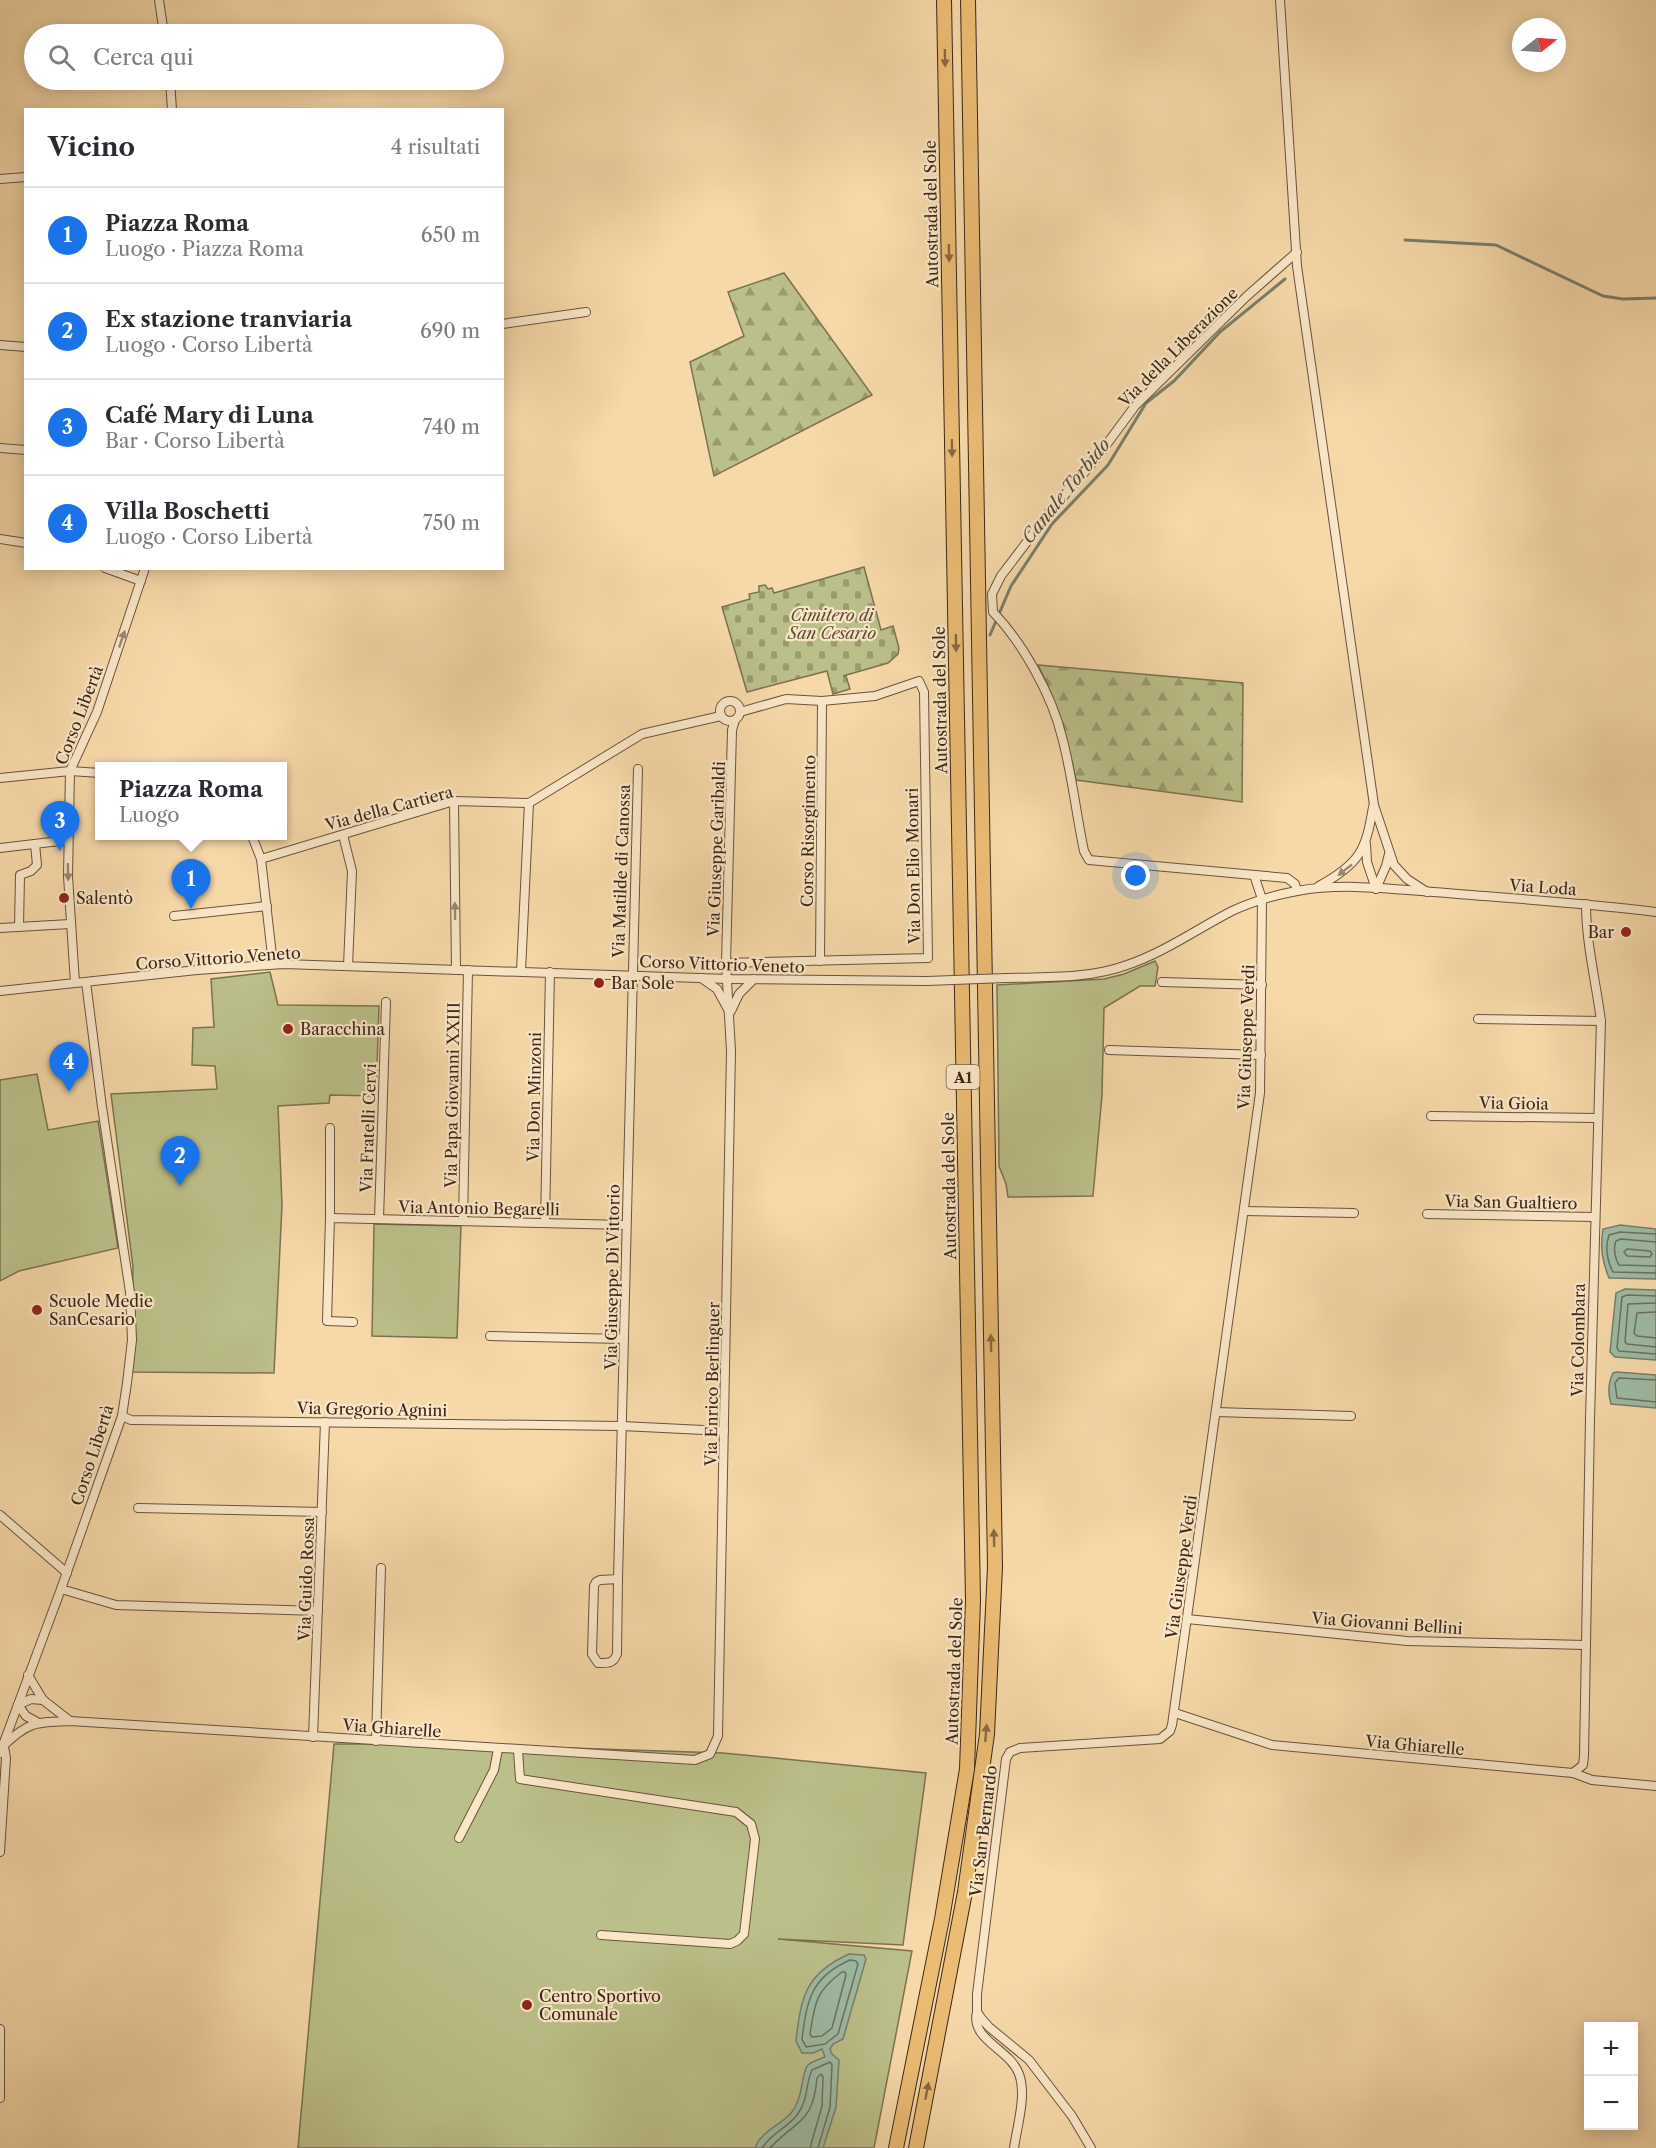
<!DOCTYPE html>
<html lang="it">
<meta charset="utf-8">
<style>
body{margin:0;font-family:"Libre Caslon Text",serif;background:#f2f2f3;color:#2b2b33}
.controls{position:absolute;right:18px;bottom:18px;display:grid;overflow:hidden;border-radius:0px;box-shadow:0 3px 15px #0003}
.controls button{width:54px;height:54px;display:grid;place-items:center;padding:0;border:0;border-bottom:2px solid #e1e1e2;background:#fff;color:#2b2b33;font:30px sans-serif}
.compass{position:absolute;left:1512px;top:18px;width:54px;height:54px;border-radius:50%;background:#fff;box-shadow:0 3px 15px #0003;rotate:73deg}
.you{position:absolute;left:1136px;top:876px;width:21px;height:21px;margin:-15px;border:4px solid #fff;border-radius:50%;background:#1a73e8;box-shadow:0 0 0 9px #1a73e833}
.badge{display:grid;place-items:center;width:39px;height:39px;border-radius:50%;background:#1a73e8;color:#fff;font-size:20px;font-weight:700}
.pin{position:absolute;translate:-50% -50px;filter:drop-shadow(0 2px 3px #0008)}
.pin::after{content:'';position:absolute;top:32px;width:21px;height:18px;background:inherit;clip-path:polygon(0 0,100% 0,50% 100%)}
.popup{position:absolute;left:95px;top:762px;width:192px;height:78px;box-sizing:border-box;display:grid;place-content:center;border-radius:0px;background:#fff;filter:drop-shadow(0 2px 4px #0005);font-size:20px;white-space:nowrap;color:#7c7c81}
.popup b{font-size:22px;color:#2b2b33}
.popup::after{content:'';position:absolute;left:50%;top:100%;margin-left:-12px;border:12px solid transparent;border-top-color:#fff}
.list{margin:0;padding:0;list-style:none}
h2{display:flex;justify-content:space-between;align-items:center;height:78px;margin:0;padding:0 24px;font-size:26px}
h2 small{font-size:20px;font-weight:400;color:#7c7c81}
.list li{display:grid;grid-template-columns:39px 1fr auto;gap:18px;align-items:center;box-sizing:border-box;height:96px;padding:0 24px;border-top:2px solid #e1e1e2}
.list b{display:block;font-size:22px;white-space:nowrap}
.list p{margin:0;font-size:20px;white-space:nowrap;color:#7c7c81}
.list em{font-size:20px;font-style:normal;color:#7c7c81}
.icon{flex:none;width:33px;height:33px;fill:none;stroke:currentColor;stroke-width:2;stroke-linecap:round;stroke-linejoin:round}
.map{position:relative;flex:none;width:1656px;height:2148px;overflow:hidden}
.search{position:absolute;background:#fff;box-shadow:0 3px 15px #0003;left:24px;top:24px;width:480px;height:66px;display:flex;align-items:center;gap:15px;box-sizing:border-box;padding:0 21px;border-radius:33px;color:#7c7c81;font-size:22px}
.panel{position:absolute;background:#fff;box-shadow:0 3px 15px #0003;left:24px;top:108px;width:480px;height:462px;border-radius:0px}
.map>svg:first-child{display:block}
</style>
<div class="map">
<svg width="1656" height="2148" viewBox="0 0 1656 2148">
<defs>
<pattern id="forest-firs" width="22" height="20" patternUnits="userSpaceOnUse" patternTransform="scale(1.5)"><rect width="22" height="20" fill="#bbbf89"/><path d="M5 1l3.5 6h-7zM16 11l3.5 6h-7z" fill="#999b6f"/></pattern>
<pattern id="cemetery-stones" width="16" height="16" patternUnits="userSpaceOnUse" patternTransform="scale(1.5)"><rect width="16" height="16" fill="#bbbf89"/><path d="M2 7V4a2 2 0 0 1 4 0v3zM10 15v-3a2 2 0 0 1 4 0v3z" fill="#999b6f"/></pattern>
</defs>
<rect width="100%" height="100%" fill="#f6d8a9"/>
<filter id="stains"><feTurbulence type="fractalNoise" baseFrequency=".00333" numOctaves="4"/><feColorMatrix values="0 0 0 0 .2 0 0 0 0 .09 0 0 0 0 .02 0 0 0 .5 -.17"/></filter>
<radialGradient id="worn" r=".72"><stop offset=".6" stop-color="#630" stop-opacity="0"/><stop offset="1" stop-color="#630" stop-opacity=".3"/></radialGradient>
<g fill="#bbbf89" stroke="#7c7250" stroke-width="1.5">
<path d="M1155 961 1158 967 1155 986H1140L1104 1008 1102 1095 1093 1196 1008 1197 1006 1184 999 1166 997 985 1104 979 1124 974Z"/>
<path d="M270 972 278 1005 379 1006 376 1096 330 1095 329 1103 278 1106 282 1205 274 1373 129 1372 132 1332 133 1267 111 1094 217 1089 215 1066 192 1065 193 1028 214 1027 211 979Z"/>
<path d="M37 1074 48 1130 98 1121 118 1248 19 1271 0 1281V1080Z"/>
<path d="M374 1224 461 1226 457 1338 372 1336Z"/>
<path d="M334 1744H444L723 1753 926 1773 903 1945 778 1939 912 1951 874 2148H298Z"/>
</g>
<g fill="url(#forest-firs)" stroke="#7c7250" stroke-width="1.5">
<path d="M784 273 872 395 714 476 690 362 744 336 728 292Z"/>
<path d="M1038 665 1243 683 1242 802 1076 780C1067 738 1058 704 1038 665Z"/>
</g>
<path fill="url(#cemetery-stones)" stroke="#7c7250" stroke-width="1.5" d="M864 567 881 630 893 626 899 648 898 654 888 663 843 676H846L850 689 833 694 827 671 747 692 722 607 750 599 749 594 759 592V586L765 585 768 589 772 588 774 593Z"/>
<g fill="#9dbba4" stroke="#777f6c" stroke-width="1.5">
<path d="M1620 1225 1656 1229V1279L1609 1278C1602 1261 1600 1247 1603 1229Z"/>
<path d="M1625 1289 1656 1290V1360L1615 1357 1610 1352 1616 1293Z"/>
<path d="M1617 1372 1656 1375V1408L1611 1404C1608 1394 1608 1383 1613 1373Z"/>
<path d="M849 1954 864 1955 866 1959 843 2039 833 2044 830 2049 832 2054 839 2060 836 2107 823 2148H755C761 2131 781 2125 791 2113 804 2098 801 2072 808 2065 812 2061 820 2059 825 2057L822 2049 813 2053H802L796 2041C801 1997 805 1974 849 1954Z"/>
</g>
<g fill="none" stroke-linecap="round" stroke-linejoin="round">
<g stroke="#6d705e" stroke-width="1.5">
<path d="M1656 1234 1620 1232 1609 1235C1605 1247 1607 1261 1613 1272L1656 1273"/>
<path d="M1656 1242 1621 1239 1616 1241C1613 1247 1615 1259 1619 1265L1656 1266"/>
<path d="M1627 1249 1650 1251 1652 1254 1650 1257 1627 1256 1624 1252Z"/>
<path d="M1656 1296 1627 1295 1622 1297 1617 1348 1619 1351 1656 1354"/>
<path d="M1656 1303 1628 1304 1625 1342 1627 1344 1656 1347"/>
<path d="M1656 1312 1637 1313 1634 1333 1637 1336 1656 1338"/>
<path d="M1656 1380 1619 1378 1615 1383 1617 1398 1656 1402"/>
<path d="M850 1960 856 1961 858 1964 838 2034 825 2044 806 2047 802 2039C807 2000 811 1977 850 1960Z"/>
<path d="M842 1972H845L846 1975 832 2028 822 2036 812 2037 810 2034C815 2003 815 1992 842 1972Z"/>
<path d="M762 2148C770 2134 787 2128 797 2115 809 2099 805 2085 812 2070L830 2062 832 2065 830 2107 818 2148"/>
<path d="M770 2148C797 2119 813 2124 817 2078L821 2074 823 2077 822 2106 810 2148"/>
</g>
<g stroke="#777f6c" stroke-width="3">
<path d="M1405 240 1496 245 1603 296 1623 299 1656 298"/>
<path d="M990 635 1011 586 1052 524 1108 465 1146 403 1174 381 1220 332 1285 279"/>
</g>
<defs>
<g id="minor">
<path d="M159 0 164 34"/>
<path d="M1280 0 1297 266 1374 805 1394 865 1407 879 1427 892"/>
<path d="M170 80 172 110"/>
<path d="M0 179 26 177"/>
<path d="M1297 252 1247 296 1135 406 1095 460 1048 514 1001 576 992 594 993 612C1022 642 1052 695 1062 737 1072 774 1076 813 1084 851L1089 860 1287 878 1295 884 1297 891"/>
<path d="M502 324 586 312"/>
<path d="M0 345 26 347"/>
<path d="M0 448 26 450"/>
<path d="M0 539 26 543"/>
<path d="M105 568 141 581"/>
<circle cx="730" cy="711" r="10"/>
<path d="M0 778 70 771 100 773"/>
<path d="M454 801 456 970"/>
<path d="M343 835 352 871 348 966"/>
<path d="M252 836 261 859 273 964"/>
<path d="M1366 844 1367 862 1376 889"/>
<path d="M0 848 68 840"/>
<path d="M261 859 454 801 529 803 642 734 721 716"/>
<path d="M1319 886C1359 864 1366 851 1373 807"/>
<path d="M1376 889 1386 866 1389 854"/>
<path d="M174 916 267 906"/>
<path d="M19 927 20 875 31 871 37 865 35 844"/>
<path d="M0 928 70 924"/>
<path d="M820 961 822 701"/>
<path d="M726 963 928 958 924 692 919 681 875 696 822 701 786 699 740 712"/>
<path d="M521 971 529 803"/>
<path d="M701 978 717 989 729 1011"/>
<path d="M1006 978C1046 977 1089 979 1127 965 1165 952 1197 929 1232 911 1253 901 1275 895 1297 891 1346 882 1398 890 1447 893 1517 899 1587 903 1656 912"/>
<path d="M1162 982 1262 985"/>
<path d="M75 983 68 876 70 771 97 712 145 568"/>
<path d="M0 991 197 970 284 964 728 979 927 981"/>
<path d="M731 1011 739 994 754 979"/>
<path d="M1478 1019 1601 1021"/>
<path d="M1109 1050 1261 1055"/>
<path d="M1431 1116 1597 1118"/>
<path d="M1244 1211 1354 1213"/>
<path d="M1427 1214 1595 1217"/>
<path d="M330 1218V1128"/>
<path d="M379 1219 386 1002"/>
<path d="M463 1221 468 970"/>
<path d="M545 1223 550 972"/>
<path d="M353 1322 327 1321 330 1218 626 1225"/>
<path d="M490 1336 624 1339"/>
<path d="M1216 1412 1351 1416"/>
<path d="M122 1416 131 1420 622 1426 724 1431"/>
<path d="M138 1508 322 1512"/>
<path d="M0 1515 67 1573"/>
<path d="M618 1579 617 1654C613 1664 608 1663 598 1663L592 1654 594 1586 596 1582 600 1580 618 1579 638 769"/>
<path d="M61 1589 116 1605 318 1611"/>
<path d="M1187 1619 1407 1641 1586 1645"/>
<path d="M28 1675 43 1700 70 1721"/>
<path d="M18 1705 31 1699 43 1700"/>
<path d="M18 1705 26 1716 37 1722"/>
<path d="M1175 1713 1272 1745 1573 1773 1592 1780 1656 1786"/>
<path d="M313 1737 325 1422"/>
<path d="M376 1741 381 1568"/>
<path d="M3 1746C29 1721 37 1722 70 1721L695 1760 710 1754 718 1736 731 1051 726 963 732 730 735 720"/>
<path d="M518 1750 520 1779 736 1812 751 1824 755 1839 744 1934 737 1941 730 1944 601 1935"/>
<path d="M0 1753 61 1589 122 1416 127 1383 132 1340 130 1292 102 1107 86 982"/>
<path d="M1573 1773 1583 1765 1584 1756 1590 1419 1601 1021C1596 982 1586 943 1586 904"/>
<path d="M459 1838 494 1770 498 1749"/>
<path d="M0 1852 6 1758 4 1747"/>
<path d="M977 2012C970 2040 1010 2049 1019 2074 1027 2095 1017 2126 1014 2148"/>
<path d="M0 2029V2098"/>
<path d="M1091 2148 1072 2116 1029 2060 989 2027 981 2018 977 2012V1994L1006 1759 1010 1752 1020 1748 1160 1739 1170 1731 1172 1725 1260 1093 1262 899 1254 875"/>
</g>
<g id="motorway">
<path d="M896 2148 942 1919 967 1769 973 1600 944 0"/>
<path d="M916 2148 965 1892 987 1734 995 1567 968 0"/>
</g>
</defs>
<use href="#minor" stroke="#6b523c" stroke-width="10"/>
<use href="#motorway" stroke="#3d2517" stroke-width="16"/>
<use href="#minor" stroke="#f9e6c7" stroke-width="8"/>
<use href="#motorway" stroke="#ebbc74" stroke-width="14"/>
<defs>
<path id="minor-bridge" d="M927 981 1006 978"/>
</defs>
<use href="#minor-bridge" stroke="#6b523c" stroke-width="10" stroke-linecap="butt"/>
<use href="#minor-bridge" stroke="#f9e6c7" stroke-width="8"/>
</g>
<defs><path id="oneway-solid" d="M-6-.8H1V-3.2L6.5 0L1 3.2V.8H-6Z" transform="scale(1.5)"/></defs>
<g fill="#8b6941">
<use href="#oneway-solid" transform="translate(945 58) rotate(89)"/>
<use href="#oneway-solid" transform="translate(949 253) rotate(89)"/>
<use href="#oneway-solid" transform="translate(952 448) rotate(89)"/>
<use href="#oneway-solid" transform="translate(956 643) rotate(89)"/>
<use href="#oneway-solid" transform="translate(991 1343) rotate(-91)"/>
<use href="#oneway-solid" transform="translate(994 1538) rotate(-91)"/>
<use href="#oneway-solid" transform="translate(986 1733) rotate(-85)"/>
<use href="#oneway-solid" transform="translate(927 2091) rotate(-79)"/>
</g>
<g fill="#9b866f">
<use href="#oneway-solid" transform="translate(122 639) rotate(-71)"/>
<use href="#oneway-solid" transform="translate(1345 870) rotate(142)"/>
<use href="#oneway-solid" transform="translate(68 872) rotate(89)"/>
<use href="#oneway-solid" transform="translate(455 911) rotate(-91)"/>
</g>
<g fill="#8f2418" stroke="#f9e6c7" stroke-width="2">
<circle cx="64" cy="898" r="6"/>
<circle cx="1626" cy="932" r="6"/>
<circle cx="599" cy="983" r="6"/>
<circle cx="288" cy="1029" r="6"/>
<circle cx="37" cy="1310" r="6"/>
<circle cx="527" cy="2005" r="6"/>
</g>
<g text-anchor="middle" dominant-baseline="central" stroke-width="4.5" stroke-linejoin="round" paint-order="stroke">
<rect fill="#f9e6c7" stroke="#755f4c" stroke-width="1.5" x="946.5" y="1065" width="33" height="24" rx="4.5"/>
<g font-size="15" font-weight="bold" fill="#3d2517">
<text x="963" y="1077">A1</text>
</g>
<g font-size="16" fill="#3d2517" stroke="#f9e6c7">
<text transform="translate(931 214) rotate(-91)">Autostrada del Sole</text>
<text transform="translate(1178 347) rotate(-45)">Via della Liberazione</text>
<text transform="translate(940 700) rotate(-91)">Autostrada del Sole</text>
<text transform="translate(79 715) rotate(-69)">Corso Libertà</text>
<text transform="translate(389 808) rotate(-15)">Via della Cartiera</text>
<text transform="translate(808 831) rotate(-89)">Corso Risorgimento</text>
<text transform="translate(716 849) rotate(-88)">Via Giuseppe Garibaldi</text>
<text transform="translate(913 866) rotate(-91)">Via Don Elio Monari</text>
<text transform="translate(621 871) rotate(-88)">Via Matilde di Canossa</text>
<text transform="translate(1543 887) rotate(4)">Via Loda</text>
<text transform="translate(218 958) rotate(-4)">Corso Vittorio Veneto</text>
<text transform="translate(722 964) rotate(2)">Corso Vittorio Veneto</text>
<text transform="translate(1246 1037) rotate(-88)">Via Giuseppe Verdi</text>
<text transform="translate(452 1095) rotate(-89)">Via Papa Giovanni XXIII</text>
<text transform="translate(534 1097) rotate(-89)">Via Don Minzoni</text>
<text transform="translate(1514 1103) rotate(1)">Via Gioia</text>
<text transform="translate(368 1128) rotate(-88)">Via Fratelli Cervi</text>
<text transform="translate(949 1186) rotate(-91)">Autostrada del Sole</text>
<text transform="translate(1511 1202) rotate(1)">Via San Gualtiero</text>
<text transform="translate(479 1208) rotate(1)">Via Antonio Begarelli</text>
<text transform="translate(612 1277) rotate(-89)">Via Giuseppe Di Vittorio</text>
<text transform="translate(1578 1340) rotate(-89)">Via Colombara</text>
<text transform="translate(712 1384) rotate(-89)">Via Enrico Berlinguer</text>
<text transform="translate(372 1409) rotate(1)">Via Gregorio Agnini</text>
<text transform="translate(92 1455) rotate(-72)">Corso Libertà</text>
<text transform="translate(1181 1567) rotate(-82)">Via Giuseppe Verdi</text>
<text transform="translate(306 1579) rotate(-88)">Via Guido Rossa</text>
<text transform="translate(1387 1623) rotate(4)">Via Giovanni Bellini</text>
<text transform="translate(954 1671) rotate(-88)">Autostrada del Sole</text>
<text transform="translate(392 1728) rotate(4)">Via Ghiarelle</text>
<text transform="translate(1415 1745) rotate(5)">Via Ghiarelle</text>
<text transform="translate(983 1831) rotate(-83)">Via San Bernardo</text>
</g>
<g font-size="16" font-style="italic" fill="#5c4c34" stroke="#f9e6c7">
<text x="832" y="615">Cimitero di<tspan x="832" dy="18">San Cesario</tspan></text>
</g>
<g font-size="16" fill="#3d2517" stroke="#f9e6c7" text-anchor="start">
<text x="76" y="898">Salentò</text>
<text x="1614" y="932" text-anchor="end">Bar</text>
<text x="611" y="983">Bar Sole</text>
<text x="300" y="1029">Baracchina</text>
<text x="49" y="1301">Scuole Medie<tspan x="49" dy="18">SanCesario</tspan></text>
<text x="539" y="1996">Centro Sportivo<tspan x="539" dy="18">Comunale</tspan></text>
</g>
<g font-size="18" font-style="italic" fill="#554a3a" stroke="#f9e6c7">
<text transform="translate(1066 491) rotate(-51)">Canale Torbido</text>
</g>
</g>
<rect width="100%" height="100%" filter="url(#stains)"/>
<rect width="100%" height="100%" fill="url(#worn)"/>
</svg>
<div class="controls">
<button>+</button>
<button>−</button>
</div>
<svg class="compass" viewBox="-18 -18 36 36"><path d="M0-13l5 13h-10z" fill="#e53935"/><path d="M0 13l5-13h-10z" fill="#7c7c81"/></svg>
<div class="you"></div>
<div class="pin badge" style="left:191px;top:909px">1</div>
<div class="popup"><b>Piazza Roma</b>Luogo</div>
<div class="pin badge" style="left:180px;top:1186px">2</div>
<div class="pin badge" style="left:60px;top:851px">3</div>
<div class="pin badge" style="left:69px;top:1092px">4</div>
<div class="search"><svg class="icon" aria-label="search" viewBox="0 0 24 24"><circle cx="10" cy="10" r="6"/><path d="M15 15l6 6"/></svg>Cerca qui</div>
<section class="panel">
<h2>Vicino<small>4 risultati</small></h2>
<ul class="list">
<li><span class="badge">1</span><div><b>Piazza Roma</b><p>Luogo · Piazza Roma</p></div><em>650 m</em></li>
<li><span class="badge">2</span><div><b>Ex stazione tranviaria</b><p>Luogo · Corso Libertà</p></div><em>690 m</em></li>
<li><span class="badge">3</span><div><b>Café Mary di Luna</b><p>Bar · Corso Libertà</p></div><em>740 m</em></li>
<li><span class="badge">4</span><div><b>Villa Boschetti</b><p>Luogo · Corso Libertà</p></div><em>750 m</em></li>
</ul>
</section>
</div>
